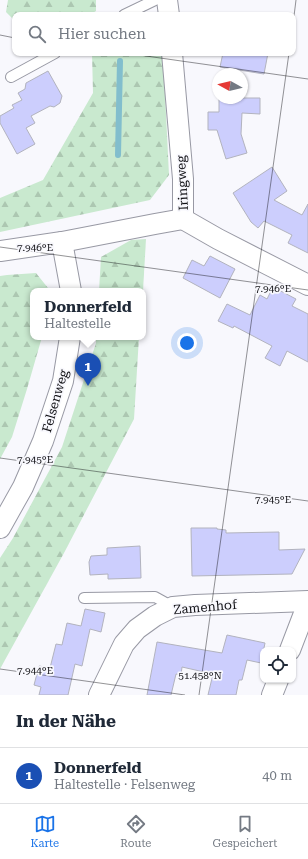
<!DOCTYPE html>
<html lang="de">
<meta charset="utf-8">
<style>
body{margin:0;font-family:"Roboto Serif",serif;background:#f2f2f3;color:#1f2937}
.controls{position:absolute;right:12px;bottom:12px;display:grid;overflow:hidden;border-radius:8px;box-shadow:0 1px 3px #0004}
.controls button{width:36px;height:36px;display:grid;place-items:center;padding:0;border:0;border-bottom:1px solid #e0e1e3;background:#fff;color:#1f2937;font:20px sans-serif}
.compass{position:absolute;left:212px;top:68px;width:36px;height:36px;border-radius:50%;background:#fff;box-shadow:0 1px 3px #0004;rotate:278deg}
.you{position:absolute;left:187px;top:343px;width:14px;height:14px;margin:-10px;border:3px solid #fff;border-radius:50%;background:#1a73e8;box-shadow:0 0 0 6px #1a73e833}
.badge{display:grid;place-items:center;width:26px;height:26px;border-radius:50%;background:#1a73e8;color:#fff;font-size:13px;font-weight:700}
.pin{position:absolute;translate:-50% -33px;filter:drop-shadow(0 1px 2px #0008)}
.pin::after{content:'';position:absolute;top:21px;width:14px;height:12px;background:inherit;clip-path:polygon(0 0,100% 0,50% 100%)}
.popup{position:absolute;left:30px;top:288px;width:116px;height:52px;box-sizing:border-box;display:grid;place-content:center;border-radius:8px;background:#fff;filter:drop-shadow(0 1px 3px #0005);font-size:13px;white-space:nowrap;color:#747a83}
.popup b{font-size:15px;color:#1f2937}
.popup::after{content:'';position:absolute;left:50%;top:100%;margin-left:-8px;border:8px solid transparent;border-top-color:#fff}
.list{margin:0;padding:0;list-style:none}
h2{display:flex;justify-content:space-between;align-items:center;height:52px;margin:0;padding:0 16px;font-size:17px}
h2 small{font-size:13px;font-weight:400;color:#747a83}
.list li{display:grid;grid-template-columns:26px 1fr auto;gap:12px;align-items:center;box-sizing:border-box;height:56px;padding:0 16px;border-top:1px solid #e0e1e3}
.list b{display:block;font-size:15px;white-space:nowrap}
.list p{margin:0;font-size:13px;white-space:nowrap;color:#747a83}
.list em{font-size:13px;font-style:normal;color:#747a83}
.icon{flex:none;width:22px;height:22px;fill:none;stroke:currentColor;stroke-width:2;stroke-linecap:round;stroke-linejoin:round}
.map{position:relative;flex:none;width:308px;height:695px;overflow:hidden}
.search{position:absolute;background:#fff;box-shadow:0 1px 3px #0004;left:12px;right:12px;top:12px;height:44px;display:flex;align-items:center;gap:10px;box-sizing:border-box;padding:0 14px;border-radius:8px;color:#747a83;font-size:15px}
.sheet{height:108px;background:#fff}
nav{display:flex;justify-content:space-around;align-items:center;box-sizing:border-box;height:56px;border-top:1px solid #e0e1e3;background:#fff;font-size:11px;color:#747a83}
nav a{display:grid;justify-items:center;gap:2px}
nav .on{color:#1a73e8}
.map>svg:first-child{display:block}
</style>
<div class="map">
<svg width="308" height="695" viewBox="0 0 308 695">
<defs>
<pattern id="forest-firs" width="22" height="20" patternUnits="userSpaceOnUse"><rect width="22" height="20" fill="#c9e9cf"/><path d="M5 1l3.5 6h-7zM16 11l3.5 6h-7z" fill="#acc7b1"/></pattern>
</defs>
<rect width="100%" height="100%" fill="#f8f8fd"/>
<g fill="url(#forest-firs)">
<path d="M8 0H96V11L89 15H15V21L6 12Z"/>
<path d="M92 53H163L169 175 150 200 0 232V198L43 180 93 93Z"/>
<path d="M146 239 143 291H99L101 257 131 240Z"/>
<path d="M36 273 48 288 47 291H33V337H42L27 389 12 437 0 459V276L7 275Z"/>
<path d="M96 337H139L134 419 64 553 0 669V558L13 538 62 447 96 343Z"/>
</g>
<g fill="none" stroke-linecap="round" stroke-linejoin="round">
<path stroke="#82becd" stroke-width="6" d="M118 155 120 61"/>
</g>
<g fill="#cccefd" stroke="#b2b3be">
<path d="M223 53H268L264 74 220 67Z"/>
<path d="M48 71 62 96 60 103 54 107 50 106 31 116 35 123 26 128 35 144 17 154 0 123V116L14 108 12 105 22 100 18 93 25 89 26 83Z"/>
<path d="M219 98H260V114L242 113 241 134 247 153 226 159 217 130H208V112H219Z"/>
<path d="M272 167 287 191 274 200 302 215 308 204V253L288 243 292 235 264 221 258 228 251 222 233 193Z"/>
<path d="M210 256 235 269 220 298 183 278 192 260 204 266Z"/>
<path d="M273 287 296 299 292 306 308 314V362L287 351 280 366 265 358 272 346 234 326 233 328 218 321 227 304 250 315 260 295 267 299Z"/>
<path d="M191 528H217V529L226 530V533L279 532V550L305 549 292 574 192 576Z"/>
<path d="M140 546 141 578 108 579V574L90 575 89 562 91 556 107 555V548Z"/>
<path d="M85 609 105 613 101 632 90 629 82 666 75 664 68 695H39L41 687 34 685 39 666 50 668 56 644 62 645 67 623 81 626Z"/>
<path d="M227 635 265 643 261 663 247 660 242 680H239L236 695H208L213 674 182 667 181 675 176 674 171 695H147L157 642 222 653Z"/>
</g>
<g fill="none" stroke-linecap="round" stroke-linejoin="round">
<defs>
<g id="service">
<path d="M124 15 155 0"/>
<path d="M11 77 55 53"/>
<path d="M84 598 155 597 173 607"/>
</g>
<g id="minor">
<path d="M167 0 169 15"/>
<path d="M172 53 183 179V219"/>
<path d="M183 219 218 239 308 285"/>
<path d="M62 242 71 291"/>
<path d="M0 251 62 242 155 224 183 219"/>
<path d="M0 528 23 487 43 441 63 381 70 337"/>
<path d="M290 650 308 603"/>
<path d="M99 695 124 644 137 629 155 616 173 607 195 605 308 601"/>
<path d="M272 695 278 680"/>
</g>
</defs>
<use href="#service" stroke="#9899a4" stroke-width="12"/>
<use href="#minor" stroke="#9899a4" stroke-width="22"/>
<use href="#service" stroke="#fff" stroke-width="10"/>
<use href="#minor" stroke="#fff" stroke-width="20"/>
</g>
<path fill="none" stroke="#121216" stroke-width="1" stroke-opacity="0.45" d="M293 24 296 0M0 35 15 38M125 53 308 79M0 247 308 290M0 458 308 501M0 669 185 695M199 695 289 53"/>
<g text-anchor="middle" dominant-baseline="central" stroke-width="3.5" stroke-linejoin="round" paint-order="stroke">
<g font-size="13" fill="#121216" stroke="#f8f8fd">
<text transform="translate(182 183) rotate(-93)">Iringweg</text>
<text transform="translate(55 401) rotate(-74)">Felsenweg</text>
<text transform="translate(205 607) rotate(-5)">Zamenhof</text>
</g>
</g>
<g font-size="10" text-anchor="middle" fill="#121216" stroke="#f8f8fd" stroke-width="3.5" stroke-linejoin="round" paint-order="stroke">
<text x="35" y="251">7.946°E</text>
<text x="273" y="292">7.946°E</text>
<text x="35" y="463">7.945°E</text>
<text x="273" y="503">7.945°E</text>
<text x="35" y="674">7.944°E</text>
<text x="200" y="679">51.458°N</text>
</g>
</svg>
<div class="controls">
<button><svg class="icon" aria-label="locate" viewBox="0 0 24 24"><circle cx="12" cy="12" r="6"/><path d="M12 2v4M12 18v4M2 12h4M18 12h4"/></svg></button>
</div>
<svg class="compass" viewBox="-18 -18 36 36"><path d="M0-13l5 13h-10z" fill="#e53935"/><path d="M0 13l5-13h-10z" fill="#747a83"/></svg>
<div class="you"></div>
<div class="pin badge" style="left:88px;top:386px;background:#1a4fb4">1</div>
<div class="popup"><b>Donnerfeld</b>Haltestelle</div>
<div class="search"><svg class="icon" aria-label="search" viewBox="0 0 24 24"><circle cx="10" cy="10" r="6"/><path d="M15 15l6 6"/></svg>Hier suchen</div>
</div>
<section class="sheet">
<h2>In der Nähe<small></small></h2>
<ul class="list">
<li><span class="badge" style="background:#1a4fb4">1</span><div><b>Donnerfeld</b><p>Haltestelle · Felsenweg</p></div><em>40 m</em></li>
</ul>
</section>
<nav>
<a class="on"><svg class="icon" aria-label="map" viewBox="0 0 24 24"><path d="M3 6l6-2 6 2 6-2v14l-6 2-6-2-6 2zM9 4v14M15 6v14"/></svg>Karte</a>
<a><svg class="icon" aria-label="directions" viewBox="0 0 24 24"><path d="M12 3l9 9-9 9-9-9zM9 14v-3h6M13 9l2 2-2 2"/></svg>Route</a>
<a><svg class="icon" aria-label="saved" viewBox="0 0 24 24"><path d="M7 4h10v16l-5-4-5 4z"/></svg>Gespeichert</a>
</nav>
